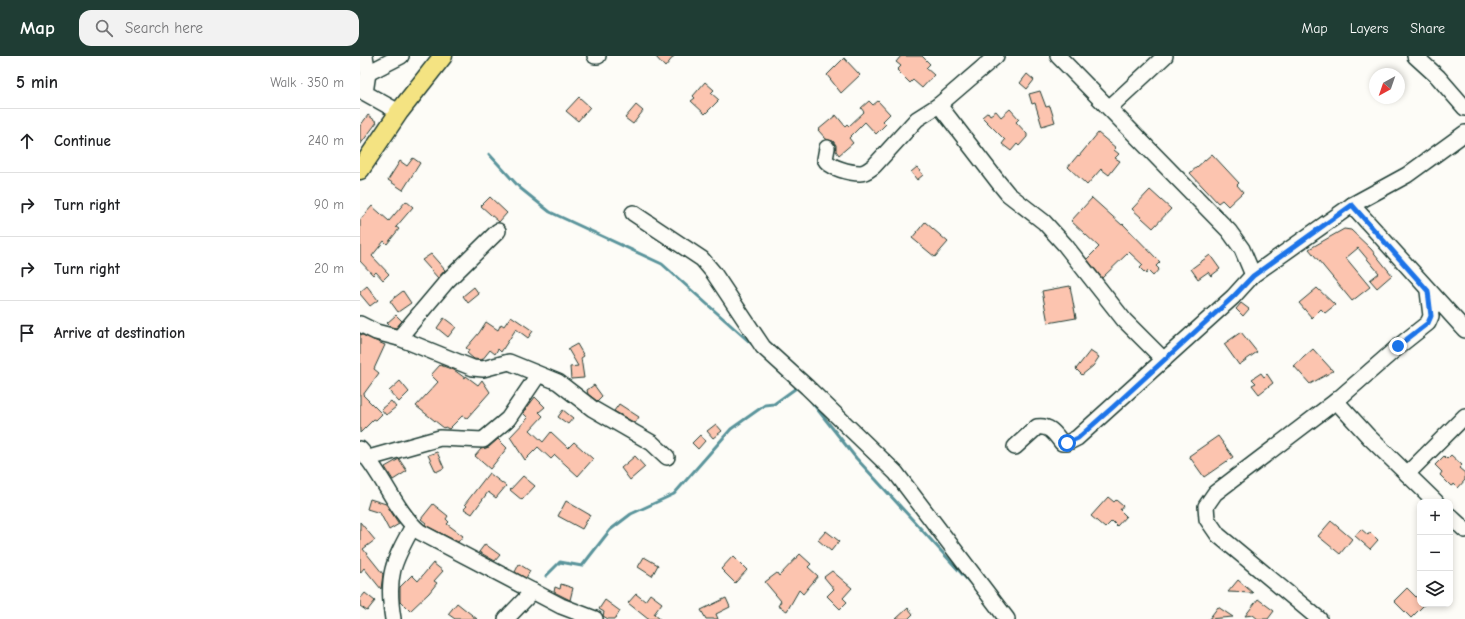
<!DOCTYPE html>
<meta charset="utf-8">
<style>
body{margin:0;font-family:"Comic Neue",sans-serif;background:#f2f2f2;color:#202124}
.controls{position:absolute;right:12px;bottom:12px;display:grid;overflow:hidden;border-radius:8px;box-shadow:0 2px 6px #0003}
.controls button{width:36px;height:36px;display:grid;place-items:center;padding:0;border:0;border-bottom:1px solid #e0e0e0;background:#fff;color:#202124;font:20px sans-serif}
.compass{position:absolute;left:1009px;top:12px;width:36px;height:36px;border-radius:50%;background:#fff;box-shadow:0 2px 6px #0003;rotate:220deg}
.stop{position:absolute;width:12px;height:12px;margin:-9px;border:3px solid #1a73e8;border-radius:50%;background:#fff}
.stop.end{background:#1a73e8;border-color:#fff;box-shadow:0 1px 4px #0008}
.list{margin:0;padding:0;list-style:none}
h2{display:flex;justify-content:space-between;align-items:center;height:52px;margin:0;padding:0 16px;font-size:17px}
h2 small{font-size:13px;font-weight:400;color:#757577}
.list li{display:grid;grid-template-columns:26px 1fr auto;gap:12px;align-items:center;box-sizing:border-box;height:64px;padding:0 16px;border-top:1px solid #e0e0e0}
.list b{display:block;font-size:15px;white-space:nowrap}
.list em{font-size:13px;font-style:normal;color:#757577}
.icon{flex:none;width:22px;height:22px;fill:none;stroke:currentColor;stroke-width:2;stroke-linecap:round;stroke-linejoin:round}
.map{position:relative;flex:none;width:1105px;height:563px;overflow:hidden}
header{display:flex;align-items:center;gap:24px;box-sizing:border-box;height:56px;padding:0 20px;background:#1f3d34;color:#fff}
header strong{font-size:19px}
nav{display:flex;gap:22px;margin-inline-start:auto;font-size:14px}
.search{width:280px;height:36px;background:#f2f2f2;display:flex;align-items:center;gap:10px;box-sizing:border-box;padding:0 14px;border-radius:12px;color:#757577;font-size:15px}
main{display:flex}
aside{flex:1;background:#fff}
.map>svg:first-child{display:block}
</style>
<header>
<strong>Map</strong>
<div class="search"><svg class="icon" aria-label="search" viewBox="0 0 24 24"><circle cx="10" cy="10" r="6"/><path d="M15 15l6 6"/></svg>Search here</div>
<nav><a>Map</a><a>Layers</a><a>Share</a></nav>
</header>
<main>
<aside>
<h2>5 min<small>Walk · 350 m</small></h2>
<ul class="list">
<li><svg class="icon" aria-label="ahead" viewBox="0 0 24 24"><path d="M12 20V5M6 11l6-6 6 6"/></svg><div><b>Continue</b></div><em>240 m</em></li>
<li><svg class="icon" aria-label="right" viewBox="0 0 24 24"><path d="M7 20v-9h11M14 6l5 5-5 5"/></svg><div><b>Turn right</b></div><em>90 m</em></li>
<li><svg class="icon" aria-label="right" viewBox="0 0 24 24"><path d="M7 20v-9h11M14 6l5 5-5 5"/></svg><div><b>Turn right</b></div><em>20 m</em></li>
<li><svg class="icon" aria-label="arrive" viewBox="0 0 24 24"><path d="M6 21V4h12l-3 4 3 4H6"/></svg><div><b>Arrive at destination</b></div></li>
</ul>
</aside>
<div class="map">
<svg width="1105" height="563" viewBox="0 0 1105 563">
<rect width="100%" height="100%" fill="#fdfcf7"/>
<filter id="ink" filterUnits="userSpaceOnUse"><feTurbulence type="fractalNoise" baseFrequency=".025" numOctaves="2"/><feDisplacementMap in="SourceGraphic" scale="8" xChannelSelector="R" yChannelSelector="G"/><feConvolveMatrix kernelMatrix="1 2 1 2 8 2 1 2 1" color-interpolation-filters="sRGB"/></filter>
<g filter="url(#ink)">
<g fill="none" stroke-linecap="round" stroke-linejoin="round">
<g stroke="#5a949b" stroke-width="3">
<path d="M129 98 160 132 190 156 302 208 393 289"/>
<path d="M450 344 496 402 614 531"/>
<path d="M186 520 200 506 222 510 250 474 271 458 314 438 371 373 405 349 414 348 439 330"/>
</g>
</g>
<g fill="#fcc4af" stroke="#1f3d34">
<path d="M295 0H314L305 11Z"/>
<path d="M541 0H562L570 8 566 12 574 19 562 32 553 24 550 27 537 14 541 10 536 6Z"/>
<path d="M484 2 500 19 481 37 467 19Z"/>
<path d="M667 18 674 24 667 33 660 27Z"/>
<path d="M345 26 354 34 351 37 359 44 345 58 331 45 335 42 333 40Z"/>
<path d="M680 35 686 51 690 50 695 66 682 70 675 47 672 48 669 38Z"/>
<path d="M219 41 230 51 218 65 206 55Z"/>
<path d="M509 45 513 49 518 45 530 58 523 65 526 68 516 78 505 66 489 82 493 87 479 99 476 95V89L473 85 466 83 458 74 476 59 485 70 487 68 489 70 504 56 501 52Z"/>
<path d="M276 49 283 55 273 68 265 62Z"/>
<path d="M650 53 659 63 656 66 667 78V81L659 90 657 88 651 95 642 88 645 84 622 61 628 56 630 59 636 55 641 61Z"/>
<path d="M8 59 17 66 0 89V70Z"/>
<path d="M738 77 756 92 754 94 759 98 755 102 760 105 749 119 741 113 727 129 708 111 718 99 719 100Z"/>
<path d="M852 98 879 127 877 129 883 136 868 150 862 144 858 147 830 117Z"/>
<path d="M53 102 60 107 43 134 28 124 40 105 47 110Z"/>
<path d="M557 111 563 119 557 124 551 116Z"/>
<path d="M790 134 811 153 793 172 772 153Z"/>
<path d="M130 141 147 157 139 166 121 150Z"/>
<path d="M732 142 762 169 763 168 800 206 796 210 799 213 793 220 788 215 786 218 780 212 783 209 769 196 742 222 727 203 739 191 711 165Z"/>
<path d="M46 145 53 151 36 171 39 173 27 188 24 185 12 200 29 218 23 224 16 216 13 219 0 205V164L12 150 29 165Z"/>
<path d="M565 166 588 186 575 201 552 182Z"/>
<path d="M984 173 991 174 1011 193 1032 219 1017 232 1010 224 1019 217 998 192 986 202 1010 231 992 245 949 193Z"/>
<path d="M71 198 85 214 78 222 62 204Z"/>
<path d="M850 199 860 213 851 220 848 216 838 223 831 213Z"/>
<path d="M7 230 18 244 10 250 0 238V236Z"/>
<path d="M710 230 716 262 688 267 682 235Z"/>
<path d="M114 231 119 238 108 247 103 240Z"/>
<path d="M957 232 975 249 965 257 961 253 952 262 939 247Z"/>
<path d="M43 235 51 247 38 256 30 245Z"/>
<path d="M881 247 889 253 883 260 876 253Z"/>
<path d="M36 259 42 265 36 272 31 271 27 267Z"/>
<path d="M151 260 173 275 168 282 156 273 141 296 138 293 135 298 130 294 122 304 114 303 107 297 109 294 106 292 119 277 126 266 138 274 141 268 144 270Z"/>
<path d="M84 262 96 271 88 281 77 272Z"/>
<path d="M881 276 897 296 879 309 864 288Z"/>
<path d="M0 278 25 289 14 313 19 317 3 339 22 358 16 364 14 363 0 377Z"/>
<path d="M217 288 224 300 221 302 224 322 211 323 210 311 218 310 208 293Z"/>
<path d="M953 293 973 315 950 328 934 310Z"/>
<path d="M730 295 739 301 733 310 722 319 716 313Z"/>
<path d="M80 309 94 314 105 322 106 320 118 329 122 324 130 336 107 362 102 360 89 373 85 371 84 372 56 350 78 326 71 319Z"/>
<path d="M901 317 904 321 907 318 913 327 899 338 892 329 896 327 892 323Z"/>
<path d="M40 325 49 336 39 346 29 335Z"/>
<path d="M234 329 242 340 237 345 228 338 227 334Z"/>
<path d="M175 341 185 351 179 356 183 360 170 374 183 386 191 376 208 392 214 386 233 403 218 420 195 399 191 403 178 391 165 404 150 381 168 362 163 357Z"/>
<path d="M31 345 36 351 26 359 21 353Z"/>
<path d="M259 348 279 361 275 367 254 355Z"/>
<path d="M203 354 213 362 208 368 198 361Z"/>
<path d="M356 368 362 375 353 382 347 375Z"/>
<path d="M340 379 345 385 338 393 332 387Z"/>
<path d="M858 380 873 401 844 421 829 400Z"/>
<path d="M138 383 147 392 130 413 115 400 121 393 129 391Z"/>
<path d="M77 396 84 412 76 416 68 399Z"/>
<path d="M1091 399 1102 409 1099 412 1105 417V424L1098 432 1094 428 1091 430 1080 419 1082 416 1075 409 1084 400 1087 403Z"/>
<path d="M275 400 285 411 270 424 261 412Z"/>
<path d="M39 403 47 415 33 424 25 411Z"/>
<path d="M129 417 146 430 136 442 128 436 112 458 104 453 107 450 105 448Z"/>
<path d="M163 420 175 430 162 444 150 434Z"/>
<path d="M748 441 754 446 756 444 763 450 760 454 766 460 757 470 752 465 745 472 731 460Z"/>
<path d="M10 443 26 448 39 468 29 474 20 457 7 453Z"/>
<path d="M206 445 230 459 222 473 198 460Z"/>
<path d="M73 448 88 460 86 463 89 466 87 468 103 480 98 486 65 469 66 467 61 463Z"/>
<path d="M971 465 992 483 980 498 958 480Z"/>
<path d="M0 466 15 484 3 493 23 518 21 533 4 512 0 517Z"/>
<path d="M1001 473 1008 479 1010 476 1018 484 1010 493 995 480Z"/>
<path d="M466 475 479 485 471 495 458 484Z"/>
<path d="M125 488 140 499 135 505 119 496Z"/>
<path d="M440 498 451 508 448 511 458 520 443 538 439 534 427 555 418 550 421 545 405 526 417 517 419 520Z"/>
<path d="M373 500 387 514 375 527 361 513Z"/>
<path d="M284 501 298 509 292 520 278 511Z"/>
<path d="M73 507 83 515 74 525 77 527 69 537 50 555 40 545V531L52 519 58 525Z"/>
<path d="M159 508 170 515 166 522 155 516Z"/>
<path d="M472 515 492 532 483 542 487 546 480 553 467 540 474 533 464 521Z"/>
<path d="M878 524 893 537 868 536Z"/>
<path d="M201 528 213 532 210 544 194 536 195 531 200 533Z"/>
<path d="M1047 532 1060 545V548L1064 549 1051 562 1034 545Z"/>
<path d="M5 537 15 545 7 555 0 550V543Z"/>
<path d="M276 538 285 545 290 538 302 547 294 558 300 563H288L268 547Z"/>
<path d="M366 542 370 551 356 558 358 563H346L341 554Z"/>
<path d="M898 543 914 555 908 563H898L893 559 885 560Z"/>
<path d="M245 544 260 555 255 563H248L243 560 244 556 239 553Z"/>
<path d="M97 547 117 563H95L88 558Z"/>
<path d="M858 551 873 561 849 563Z"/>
<path d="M548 552 553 558 548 563H536Z"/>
</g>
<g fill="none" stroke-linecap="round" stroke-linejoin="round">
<defs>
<g id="minor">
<path d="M5 0 8 17 5 37 39 56"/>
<path d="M235 0H238"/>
<path d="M698 0 869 175 882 193 893 219"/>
<path d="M1055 0 1078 21 1105 52"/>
<path d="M8 17 41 0"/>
<path d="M579 49 639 127 648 138 684 166 705 189 764 264 804 304"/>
<path d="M749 52 805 0"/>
<path d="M467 92 465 103C469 112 491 117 500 117 506 117 510 113 514 110L557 63 579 49 636 0"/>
<path d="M992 149 1105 274"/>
<path d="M273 157 342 203 353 216 403 291 447 331 536 417 647 563"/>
<path d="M0 268 16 276 39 282 113 312 123 313 149 306 198 326 233 353 292 387 307 401"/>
<path d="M39 282 87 225 138 175"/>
<path d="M976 345 1009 381 1076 446"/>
<path d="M655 391 677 371C690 369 695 378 702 387H707L717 382 873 241 893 219 992 149 1047 119 1105 77"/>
<path d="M0 393C23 418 35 455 60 476L201 550 235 563"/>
<path d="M9 402 80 382 123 384 148 363 178 319"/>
<path d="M1047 418 1105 360"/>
<path d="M1090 460 1105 474"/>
<path d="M33 563C26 520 33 506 53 470"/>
<path d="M146 563 173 535"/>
<path d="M959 563 858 479 847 463 846 450 855 437 976 345 1039 290 1068 267 1071 260 1068 235"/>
</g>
<path id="major" d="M0 114 39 56 83 0"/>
</defs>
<use href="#minor" stroke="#1f3d34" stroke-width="18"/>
<use href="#major" stroke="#1f3d34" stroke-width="21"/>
<use href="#minor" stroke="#fdfcf7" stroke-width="15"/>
<use href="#major" stroke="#f4e382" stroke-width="18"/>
</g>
</g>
<g fill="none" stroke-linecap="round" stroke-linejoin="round" filter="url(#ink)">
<path stroke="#1a73e8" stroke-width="5" d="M707 387 718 382 753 351 873 241 893 220 992 149 1068 235 1071 260 1068 267 1038 290"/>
</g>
</svg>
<div class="controls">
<button>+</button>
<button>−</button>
<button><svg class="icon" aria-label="layers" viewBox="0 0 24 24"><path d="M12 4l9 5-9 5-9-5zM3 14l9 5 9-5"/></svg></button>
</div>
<svg class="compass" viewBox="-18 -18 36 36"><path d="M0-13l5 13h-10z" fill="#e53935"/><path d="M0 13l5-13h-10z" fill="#757577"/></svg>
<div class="stop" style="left:707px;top:387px"></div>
<div class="stop end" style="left:1038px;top:290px"></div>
</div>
</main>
